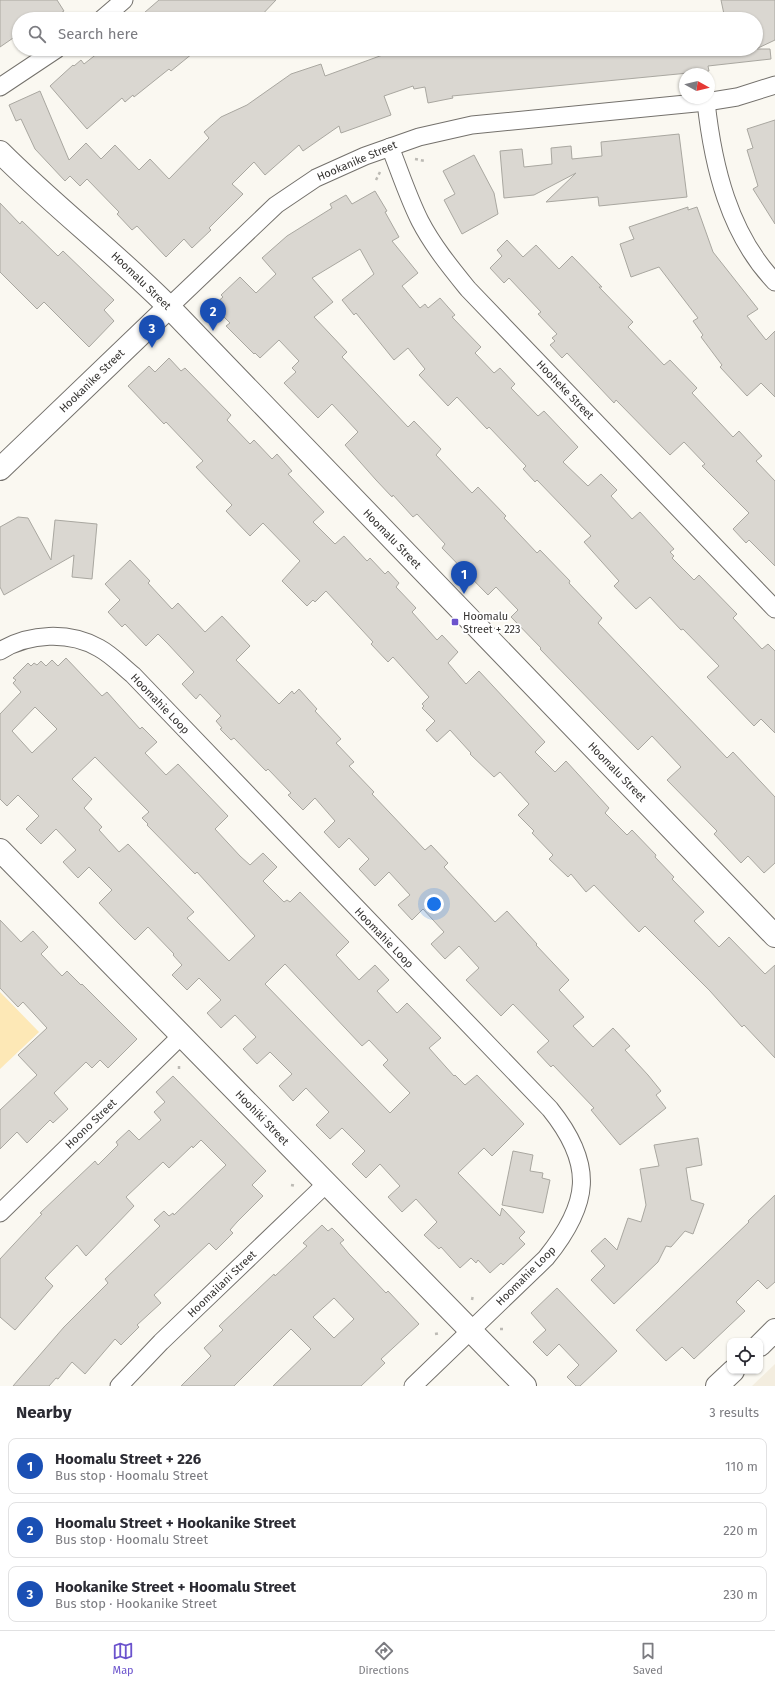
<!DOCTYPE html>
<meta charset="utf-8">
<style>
body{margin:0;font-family:"Fira Sans",sans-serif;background:#f2f2f3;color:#2b2b33}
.controls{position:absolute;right:12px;bottom:12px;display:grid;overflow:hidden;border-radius:8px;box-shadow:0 1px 3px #0004}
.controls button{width:36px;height:36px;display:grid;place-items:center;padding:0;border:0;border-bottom:1px solid #e1e1e2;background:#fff;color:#2b2b33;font:20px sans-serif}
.compass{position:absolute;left:679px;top:68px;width:36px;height:36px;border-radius:50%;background:#fff;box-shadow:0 1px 3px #0004;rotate:98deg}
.you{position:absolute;left:434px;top:904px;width:14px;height:14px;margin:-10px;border:3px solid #fff;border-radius:50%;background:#1a73e8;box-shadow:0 0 0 6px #1a73e833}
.badge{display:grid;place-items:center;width:26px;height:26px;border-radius:50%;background:#6b53cd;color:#fff;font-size:13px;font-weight:700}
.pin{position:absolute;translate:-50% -33px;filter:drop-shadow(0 1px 2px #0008)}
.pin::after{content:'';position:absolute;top:21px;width:14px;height:12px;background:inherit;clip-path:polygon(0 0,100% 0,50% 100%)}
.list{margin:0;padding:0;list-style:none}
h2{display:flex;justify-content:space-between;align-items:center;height:52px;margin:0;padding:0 16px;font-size:17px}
h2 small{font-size:13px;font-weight:400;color:#7c7c81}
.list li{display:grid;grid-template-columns:26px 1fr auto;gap:12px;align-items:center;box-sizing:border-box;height:56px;margin:0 8px 8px;padding:0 8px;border:1px solid #e1e1e2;border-radius:8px}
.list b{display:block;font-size:15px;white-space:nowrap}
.list p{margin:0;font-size:13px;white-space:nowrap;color:#7c7c81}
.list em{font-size:13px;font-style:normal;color:#7c7c81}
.icon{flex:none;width:22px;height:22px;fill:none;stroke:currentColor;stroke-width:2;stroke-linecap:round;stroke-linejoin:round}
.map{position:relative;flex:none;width:775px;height:1386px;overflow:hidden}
.search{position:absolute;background:#fff;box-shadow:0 1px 3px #0004;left:12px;right:12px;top:12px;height:44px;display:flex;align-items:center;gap:10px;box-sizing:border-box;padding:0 14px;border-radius:22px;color:#7c7c81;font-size:15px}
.sheet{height:244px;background:#fff}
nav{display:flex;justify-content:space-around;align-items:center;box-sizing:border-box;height:56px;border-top:1px solid #e1e1e2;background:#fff;font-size:11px;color:#7c7c81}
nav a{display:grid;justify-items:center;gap:2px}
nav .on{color:#6b53cd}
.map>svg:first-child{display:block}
</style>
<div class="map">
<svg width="775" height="1386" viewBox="0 0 775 1386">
<rect width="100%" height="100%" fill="#faf8f1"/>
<path fill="#f3eddf" d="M775 1364V1386H752Z"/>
<path fill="#fde8b6" d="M0 992 39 1032 0 1069Z"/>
<g fill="#dad7d1" stroke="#a9a7a0" fill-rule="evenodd">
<path d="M0 0H57L64 11 51 19H19V34L0 47Z"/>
<path d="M159 0H276L258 19H137Z"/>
<path d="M721 0H775V40L756 49V19H725Z"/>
<path d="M103 49H198L171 71 169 69 134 97 133 95 125 102 122 98 87 129 50 86 73 65 74 66 81 60 84 64Z"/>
<path d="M399 49H770L771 59 708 66 709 71 452 96 453 98 428 103 425 87 414 89 413 86 384 96 391 115 341 133 339 126 303 151 299 145 265 175 254 162 232 184 243 194 209 228 211 230 192 248 184 239 166 257 137 226 132 230 117 214 119 212 87 179 80 186 70 176 65 181 35 149 21 119 16 121 9 105 40 91 69 160 86 143 101 159 115 145 139 170 150 159 169 179 209 138 204 132 221 117 247 105 291 74 321 64 325 76Z"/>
<path d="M775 120V224L753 189 758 186 747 150 753 148 747 129Z"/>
<path d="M679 134 687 197 599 206 598 197 546 202 576 173 534 195 504 198 500 151 522 149 524 167 552 164 551 148 571 146 572 159 602 156 601 142Z"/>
<path d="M474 155 494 193 498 214 462 234 444 200 455 194 443 171Z"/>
<path d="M375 191 387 211 385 212 399 237 392 241 418 273 402 286 420 308 425 304 428 308 440 298 455 315 452 317 481 347 475 353 494 373 500 368 515 384 511 388 538 416 544 411 578 447 563 462 588 486 601 474 617 490 611 496 632 519 640 512 674 549 670 552 674 556 672 558 694 580 699 575 737 614 733 618 762 649 768 644 775 651V733L761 719 754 726 707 677 719 666 683 629 681 630 650 597 636 609 614 586 619 581 584 542 591 536 537 480 535 482 523 469 526 466 489 427 487 429 457 397 448 406 419 375 425 369 408 348 394 360 356 313 354 315 342 300 374 274 360 249 312 278 333 302 314 317 347 352 342 357 408 427 414 421 441 449 436 455 472 493 478 487 506 516 504 518 537 553 540 550 570 581 569 583 602 618 598 623 727 758 733 752 775 797V863L764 873 748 856 741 863 714 834 717 831 667 780 681 767 652 736 638 750 540 649 541 648 511 617 518 610 496 587 488 595 442 548 445 544 417 514 413 517 393 495 392 497 376 480 345 445 358 432 332 404 318 418 284 383 296 372 292 368 299 361 279 340 260 358 255 353 254 354 226 326 230 323 213 306 223 297 221 295 240 277 256 293 276 274 262 258 287 236 332 208 330 204 346 195 352 204Z"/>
<path d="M0 203 20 224 22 221 58 256 63 251 114 300 104 310 114 321 89 347 44 302 37 309 0 272Z"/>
<path d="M688 207V210L697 207 713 252 758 309 747 316 766 340 775 331V397L761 383 747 396 720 367 722 365 701 337 703 335 693 321 698 318 659 267 631 277 620 244 634 239 629 227Z"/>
<path d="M507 240 523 257 536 245 559 269 572 256 602 287H599L633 322 628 327 664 365 670 360 697 388 692 393 733 437 739 431 762 456 756 461 775 481V566L749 540 746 543 733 529 749 513 702 466 705 464 684 442 670 455 616 400 614 403 567 353 562 358 550 345 555 341 552 338 557 334 538 314 541 312 509 278 504 283 490 268 502 256 497 250Z"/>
<path d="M169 358 181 371 185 368 231 415 227 420 250 444 254 440 272 459 277 454 292 471 288 474 324 512 313 522 335 544 344 536 367 561 370 558 385 574 388 571 399 583 396 587 416 608 412 612 437 640 442 635 458 652 448 663 466 684 479 671 545 742 535 752 555 772 566 761 609 808 605 813 627 835 632 830 656 855 655 857 674 877 672 879 704 912 694 921 719 947 729 937 765 974 775 965V1058L744 1025 742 1027 710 991 645 926 639 932 594 885 586 892 571 874 568 877 549 859 553 855 532 833 534 831 518 815 529 804 500 772 494 777 470 754 471 753 450 730 437 742 426 730 435 721 422 708 424 706 422 704 429 697 393 657 388 662 371 644 373 642 326 591 315 602 313 600 307 606 282 581 300 561 263 523 250 536 226 511 232 505 196 467 203 461 166 422 164 424 128 386 149 366 155 372Z"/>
<path d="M18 517 28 518 51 560 55 520 97 524 92 579 72 577 74 555 4 595 0 587V527Z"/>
<path d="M130 560 150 581 148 583 172 609 178 603 205 632 222 616 250 646 236 660 279 704 292 691 294 694 299 689 317 709 315 711 341 739 336 743 354 762 349 766 374 792 372 794 425 850 431 845 448 863 444 867 495 922 507 911 537 944 536 945 569 980 559 990 584 1017 573 1026 593 1047 613 1028 630 1046 625 1050 648 1075 661 1091 656 1095 666 1108 620 1145 591 1110 594 1108 553 1065 551 1067 537 1052 549 1041 513 1004 501 1016 466 980 479 968 459 946 445 959 431 944 444 932 423 909 412 920 398 905 410 895 389 872 375 886 359 869 369 859 349 838 339 848 324 832 335 821 315 798 303 810 288 795 291 793 268 769 266 771 234 738 231 740 220 729 222 728 216 721 221 716 200 694 196 699 182 684 194 672 168 644 158 634 146 646 125 624 122 627 108 612 120 600 105 584Z"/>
<path d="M66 658 102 696 107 692 140 729 142 727 157 742 145 753 166 775 178 764 228 816 215 829 240 856 250 865 263 853 277 867 263 881 284 902 287 900 290 902 300 892 349 942 336 955 359 980 375 965 389 980 377 991 397 1013 407 1003 441 1038 429 1048 454 1076 455 1075 465 1085 477 1075 524 1124 492 1156 484 1148 458 1173 500 1216 502 1208 525 1232 519 1238 525 1244 503 1265 501 1263 490 1273 478 1260 476 1263 471 1258 460 1268 441 1247 439 1249 424 1235 437 1222 416 1199 402 1212 388 1197 400 1186 380 1164 366 1178 352 1164 365 1151 342 1128 330 1139 316 1125 329 1112 306 1088 293 1101 279 1086 292 1074 270 1052 257 1064 243 1049 256 1037 235 1015 221 1028 207 1013 221 1000 199 978 187 990 172 975 182 965 173 955 174 954 148 927 135 940 120 925 99 903 112 890 89 867 78 878 63 862 76 850 56 829 41 844 26 829 39 816 18 795 7 806 0 799V714L21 692 13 683 16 680 13 678 28 663 31 666 34 663 37 665 41 661 46 666 52 660 58 666ZM35 707 57 729 32 753 12 731ZM95 757 149 812 142 818 148 824 147 825 195 874 197 872 255 936 229 961 187 918 194 912 128 844 119 852 99 830 102 827 84 808 92 799 72 779ZM285 964 362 1046 369 1040 388 1060 383 1065 410 1093 390 1113 265 984Z"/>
<path d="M0 920 21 942 33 931 48 947 41 954 62 976 67 971 81 985 82 984 137 1039 108 1068 100 1060 92 1068 86 1062 54 1093 68 1109 53 1123 50 1120 27 1143 17 1132 0 1149V1110L37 1075 18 1055 47 1028 23 1002 18 1007 0 988Z"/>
<path d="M173 1076 266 1171 252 1185 263 1196 237 1222 230 1230 233 1233 216 1250 209 1243 154 1295 161 1303 137 1325 139 1327 121 1345 115 1339 85 1374 72 1362 58 1379 56 1378 49 1386H13L64 1327 108 1283 105 1279 160 1226 154 1220 164 1211 169 1216 173 1213 174 1215 226 1165 201 1140 193 1148 192 1146 169 1168 163 1162 126 1197 134 1206 86 1256 77 1245 45 1278 53 1286 15 1330 0 1317V1259L42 1214 40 1213 95 1161 98 1165 118 1145 116 1142 129 1130 139 1140 161 1120 154 1112 165 1102 156 1092Z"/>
<path d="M698 1138 702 1165 686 1168 691 1200 704 1204 693 1234 685 1231 671 1247 666 1246 658 1262 614 1304 591 1280 605 1266 591 1251 605 1238 617 1250 628 1218 641 1222 646 1205 640 1169 659 1166 654 1145Z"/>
<path d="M513 1151 533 1155 530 1171 543 1173 542 1178 550 1180 543 1213 502 1205Z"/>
<path d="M775 1195V1282L767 1289 758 1280 736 1302 745 1311 694 1359 682 1347 666 1361 636 1330 749 1222 748 1221Z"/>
<path d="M322 1225 328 1231 332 1228 344 1240 340 1243 349 1254 386 1293 388 1291 419 1324 381 1359 385 1363 361 1386H273L311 1349 291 1329 234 1386H181L211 1356 204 1348 223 1330 219 1326 274 1274 275 1276 307 1246 303 1243ZM334 1298 354 1319 334 1338 313 1317Z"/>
<path d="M557 1288 617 1351 580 1386H576L567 1377 579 1365 559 1344 547 1356 533 1342 546 1330 531 1313Z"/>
</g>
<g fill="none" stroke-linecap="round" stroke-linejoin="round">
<defs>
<g id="street">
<path d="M102 19 124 0"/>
<path d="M0 87 57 49"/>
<path d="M706 102C713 166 729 234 775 282"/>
<path d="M390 147C400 172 408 197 420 221 433 246 451 268 468 289L775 609"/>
<path d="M169 307 276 205 316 178 365 156 419 137 472 125 706 102 737 97 775 85"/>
<path d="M0 651C29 633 69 631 99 648 112 655 122 666 133 675L550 1109C595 1165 590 1204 546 1258L413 1386"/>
<path d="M0 1213 181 1036"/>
<path d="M119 1386 161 1342 326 1184"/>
</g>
<g id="secondary">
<path d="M0 152C54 206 115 253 169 307L775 936"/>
<path d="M0 469 169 307"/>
<path d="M0 850 525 1386"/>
<path d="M760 1345 775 1330"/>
<path d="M717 1386 733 1371"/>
</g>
</defs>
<use href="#street" stroke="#74716c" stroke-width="19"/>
<use href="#secondary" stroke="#74716c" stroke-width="24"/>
<g stroke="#bcbab4" stroke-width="2.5" stroke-dasharray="3 3" stroke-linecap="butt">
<path d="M415 159 425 161"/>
<path d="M376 180 380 172"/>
<path d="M179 1066V1072"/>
<path d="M291 1185 296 1186"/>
<path d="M472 1300 473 1295"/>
<path d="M500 1329H506"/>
<path d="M435 1334 440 1333"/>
</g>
<use href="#street" stroke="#fff" stroke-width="17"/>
<use href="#secondary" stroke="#fff" stroke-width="22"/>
</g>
<rect fill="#6b53cd" stroke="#fff" stroke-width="1.5" x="451" y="618" width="8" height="8" rx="2"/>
<g text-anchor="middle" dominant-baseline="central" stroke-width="3.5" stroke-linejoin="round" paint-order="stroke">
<g font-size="11" fill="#363432" stroke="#fff">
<text transform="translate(357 161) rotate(-23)">Hookanike Street</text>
<text transform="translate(141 281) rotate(44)">Hoomalu Street</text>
<text transform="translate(92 381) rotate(-44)">Hookanike Street</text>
<text transform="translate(565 390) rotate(46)">Hooheke Street</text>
<text transform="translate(392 539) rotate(46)">Hoomalu Street</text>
<text transform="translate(160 704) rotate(46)">Hoomahie Loop</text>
<text transform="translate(617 772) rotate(46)">Hoomalu Street</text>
<text transform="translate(384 938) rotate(46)">Hoomahie Loop</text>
<text transform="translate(262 1118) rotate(46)">Hoohiki Street</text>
<text transform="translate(91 1124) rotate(-44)">Hoono Street</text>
<text transform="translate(526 1276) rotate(-45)">Hoomahie Loop</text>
<text transform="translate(222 1284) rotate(-44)">Hoomailani Street</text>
</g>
<g font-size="11" fill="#363432" stroke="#fff" text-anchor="start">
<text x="463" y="616">Hoomalu<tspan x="463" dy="13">Street + 223</tspan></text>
</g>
</g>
</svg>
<div class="controls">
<button><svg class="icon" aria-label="locate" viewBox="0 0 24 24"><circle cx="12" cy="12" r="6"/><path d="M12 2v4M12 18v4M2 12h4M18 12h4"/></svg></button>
</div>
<svg class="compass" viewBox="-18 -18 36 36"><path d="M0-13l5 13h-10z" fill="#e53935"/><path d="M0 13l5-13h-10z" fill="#7c7c81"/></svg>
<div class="you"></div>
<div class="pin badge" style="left:464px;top:594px;background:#1a4fb4">1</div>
<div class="pin badge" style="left:213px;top:331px;background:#1a4fb4">2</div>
<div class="pin badge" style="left:152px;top:348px;background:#1a4fb4">3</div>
<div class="search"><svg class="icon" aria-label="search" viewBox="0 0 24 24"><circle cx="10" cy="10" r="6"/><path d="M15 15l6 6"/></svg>Search here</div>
</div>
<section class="sheet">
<h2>Nearby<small>3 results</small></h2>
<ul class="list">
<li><span class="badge" style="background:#1a4fb4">1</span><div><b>Hoomalu Street + 226</b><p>Bus stop · Hoomalu Street</p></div><em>110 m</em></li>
<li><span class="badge" style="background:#1a4fb4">2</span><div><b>Hoomalu Street + Hookanike Street</b><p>Bus stop · Hoomalu Street</p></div><em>220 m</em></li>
<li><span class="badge" style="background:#1a4fb4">3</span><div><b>Hookanike Street + Hoomalu Street</b><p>Bus stop · Hookanike Street</p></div><em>230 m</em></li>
</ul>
</section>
<nav>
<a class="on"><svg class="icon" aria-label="map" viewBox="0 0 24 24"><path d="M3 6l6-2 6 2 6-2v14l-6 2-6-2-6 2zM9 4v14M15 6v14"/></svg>Map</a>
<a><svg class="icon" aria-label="directions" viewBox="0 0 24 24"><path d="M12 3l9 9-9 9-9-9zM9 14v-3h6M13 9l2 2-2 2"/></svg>Directions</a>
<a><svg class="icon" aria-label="saved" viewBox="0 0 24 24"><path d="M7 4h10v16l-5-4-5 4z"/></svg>Saved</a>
</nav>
